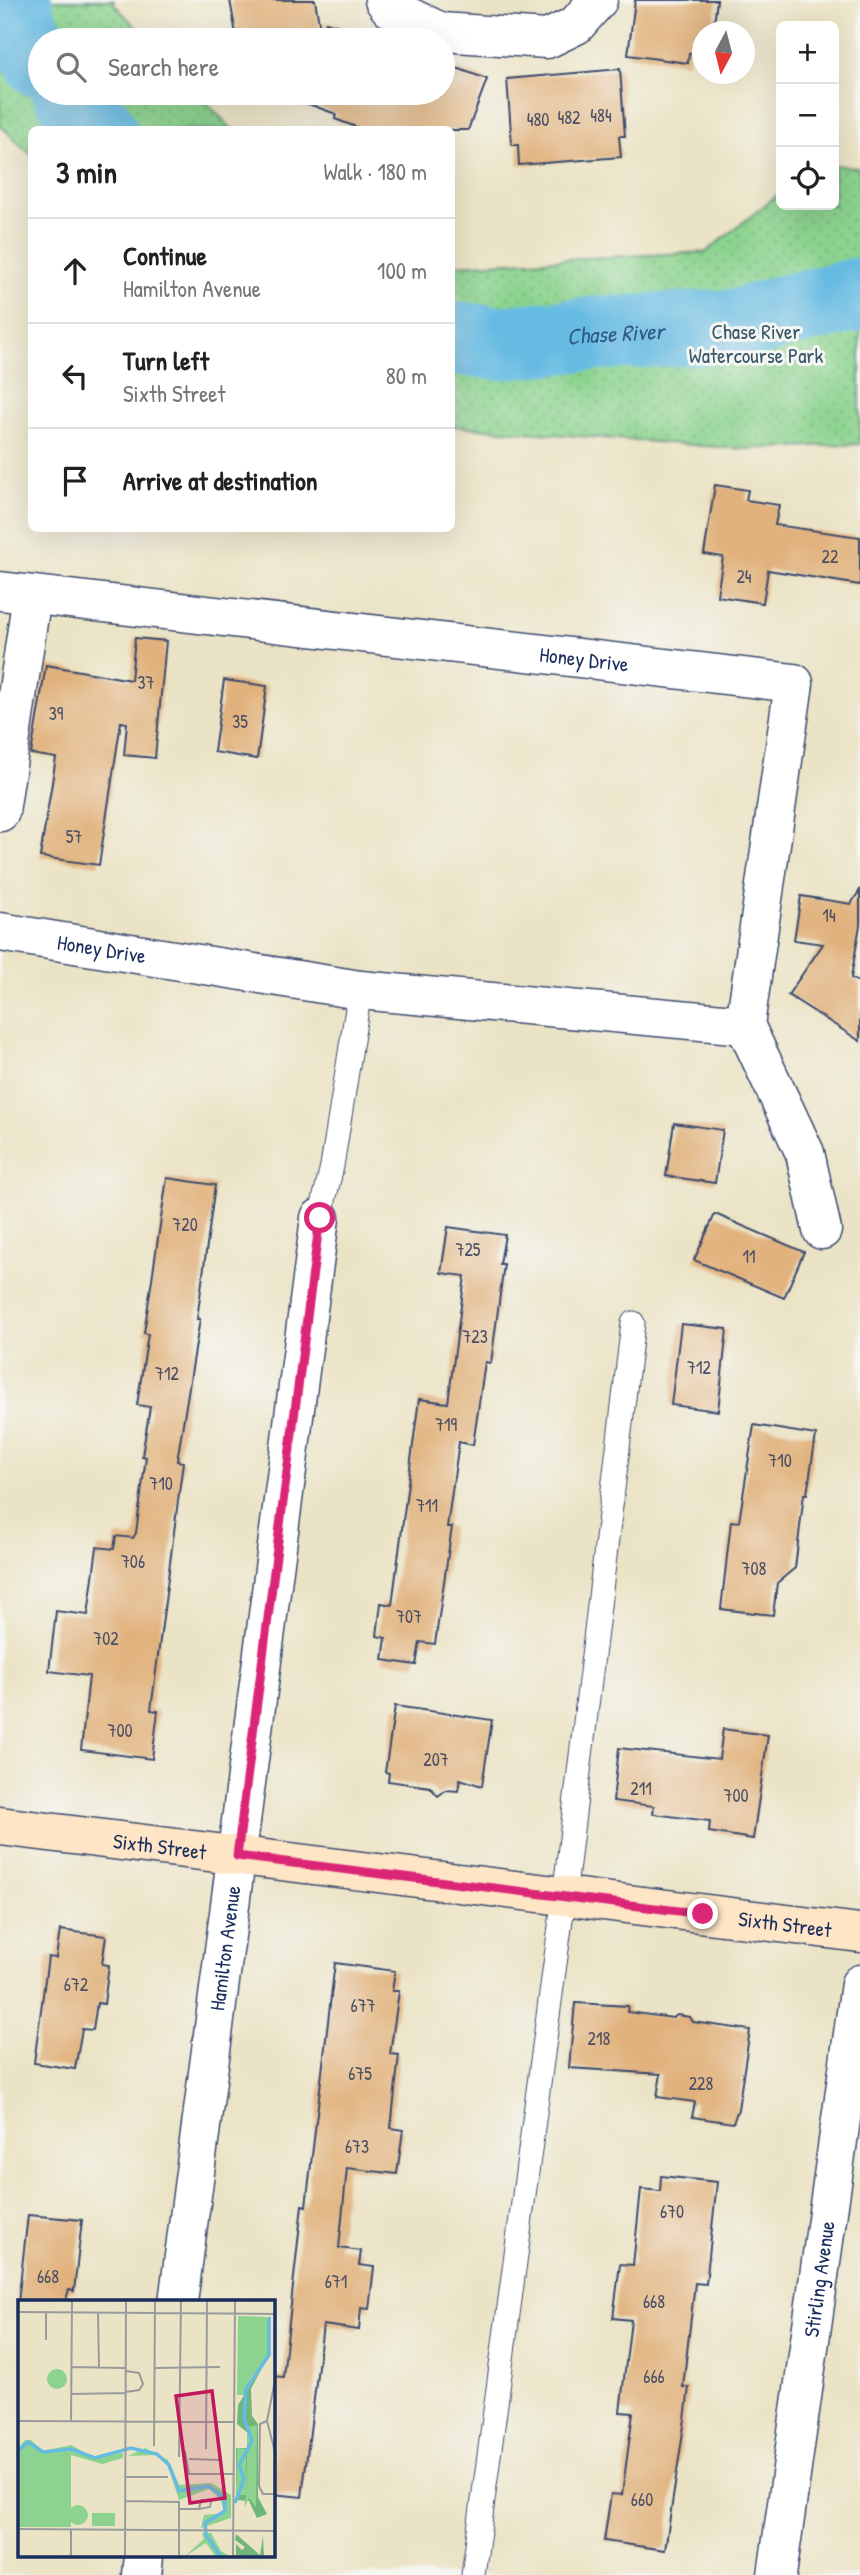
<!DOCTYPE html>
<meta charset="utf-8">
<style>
body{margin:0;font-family:"Patrick Hand",sans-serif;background:#f6f6f6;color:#202124}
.controls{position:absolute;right:21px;top:21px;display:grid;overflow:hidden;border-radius:10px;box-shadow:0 7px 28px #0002}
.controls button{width:63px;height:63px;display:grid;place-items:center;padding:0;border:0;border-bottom:2px solid #e0e0e0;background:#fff;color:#202124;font:35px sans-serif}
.compass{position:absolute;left:692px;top:21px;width:63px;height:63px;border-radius:50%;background:#fff;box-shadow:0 7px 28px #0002;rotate:187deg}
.stop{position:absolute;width:21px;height:21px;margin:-16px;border:5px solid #db2777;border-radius:50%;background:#fff}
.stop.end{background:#db2777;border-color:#fff;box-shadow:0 2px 7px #0008}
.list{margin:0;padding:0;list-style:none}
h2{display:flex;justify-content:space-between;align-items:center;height:91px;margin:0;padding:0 28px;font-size:30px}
h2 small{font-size:23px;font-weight:400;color:#757577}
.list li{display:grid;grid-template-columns:46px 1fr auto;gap:21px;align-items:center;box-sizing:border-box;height:105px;padding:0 28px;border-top:2px solid #e0e0e0}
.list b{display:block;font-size:26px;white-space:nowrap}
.list p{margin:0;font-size:23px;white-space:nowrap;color:#757577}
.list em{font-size:23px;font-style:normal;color:#757577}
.icon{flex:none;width:38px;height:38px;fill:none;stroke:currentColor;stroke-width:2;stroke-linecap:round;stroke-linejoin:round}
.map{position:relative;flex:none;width:860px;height:2575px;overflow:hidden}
.search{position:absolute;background:#fff;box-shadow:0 7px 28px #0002;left:28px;top:28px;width:427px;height:77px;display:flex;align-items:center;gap:18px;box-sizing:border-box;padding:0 24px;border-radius:38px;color:#757577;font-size:26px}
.panel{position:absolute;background:#fff;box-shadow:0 7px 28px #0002;left:28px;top:126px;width:427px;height:406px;border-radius:10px}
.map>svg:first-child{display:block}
</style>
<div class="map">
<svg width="860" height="2575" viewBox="0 0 860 2575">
<defs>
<pattern id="park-dots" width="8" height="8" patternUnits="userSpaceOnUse" patternTransform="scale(1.75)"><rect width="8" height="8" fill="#8bd38e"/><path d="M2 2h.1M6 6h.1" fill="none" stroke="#77b57d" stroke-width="1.8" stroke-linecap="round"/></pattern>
</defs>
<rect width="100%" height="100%" fill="#f6f6f2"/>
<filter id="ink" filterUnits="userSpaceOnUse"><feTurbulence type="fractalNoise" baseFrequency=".0143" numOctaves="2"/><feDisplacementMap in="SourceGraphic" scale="14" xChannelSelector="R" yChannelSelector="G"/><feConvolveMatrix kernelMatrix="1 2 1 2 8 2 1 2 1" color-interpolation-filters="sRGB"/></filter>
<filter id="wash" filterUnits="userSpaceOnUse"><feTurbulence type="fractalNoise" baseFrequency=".00686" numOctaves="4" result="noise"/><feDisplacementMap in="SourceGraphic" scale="28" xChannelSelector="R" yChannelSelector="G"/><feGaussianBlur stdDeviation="1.57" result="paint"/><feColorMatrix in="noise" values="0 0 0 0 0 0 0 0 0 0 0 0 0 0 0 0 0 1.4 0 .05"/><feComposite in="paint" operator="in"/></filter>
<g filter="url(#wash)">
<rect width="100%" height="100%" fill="#ebe3c5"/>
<g fill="url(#park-dots)" stroke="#538176" stroke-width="2">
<path d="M0 0H114V4L148 40H40V93H197L232 129 32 130 31 155 0 125Z"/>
<path d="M834 165 860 168V444L743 449 452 426V265L706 252 781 192V205H834Z"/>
</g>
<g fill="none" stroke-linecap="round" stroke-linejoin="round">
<g stroke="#66bbe2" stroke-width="74">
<path d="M14 0 21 24 40 60"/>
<path d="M70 93 100 130"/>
<path id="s1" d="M452 338 499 343 588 334 737 326 782 312 860 294"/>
</g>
</g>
<g id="blocks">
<g fill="#e1b27d">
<path d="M230 0H315L321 35 326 22 384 40H237Z"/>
<path d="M635 0H717L713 32H703V55L689 53 688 63 628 55Z"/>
<path d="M443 63 487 79 468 130H364L335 119 336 114 297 100 300 93H443Z"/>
<path d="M620 69 625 136H619L621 157 519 165 518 145H512L507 79Z"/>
<path d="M715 485 748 490 746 500 779 505 775 525 860 537V585L768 570 763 603 717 596 723 557 704 554Z"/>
<path d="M135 638 166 641 155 758 124 755 127 723 121 722 99 865 40 857 56 758 31 754 46 665 131 680Z"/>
<path d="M224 680 267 686 257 759 214 752Z"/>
<path d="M860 890V925L851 978 860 983V1041L788 995 823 944 794 940 801 896 851 904Z"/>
<path d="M674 1123 723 1130 715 1183 666 1176Z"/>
<path d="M167 1178 215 1185 197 1319H200L177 1461 183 1462 151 1710 158 1711 152 1759 81 1750 89 1676 49 1671 56 1611 88 1615 97 1547 114 1549 116 1536 133 1538 136 1533 146 1457 142 1456 150 1407 137 1405 148 1334 144 1333Z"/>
<path d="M715 1214 804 1252 784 1298 694 1260Z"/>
<path d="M448 1227 505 1235 500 1264H504L491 1363 485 1362 473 1445 459 1442 447 1527H452L435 1644 420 1642 416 1665 383 1660 386 1638 377 1636 381 1603 392 1605 419 1399 448 1403 465 1276 441 1273Z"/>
<path d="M681 1324 727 1329 718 1411 671 1405Z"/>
<path d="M754 1425 816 1435 807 1494H804L795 1568 777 1583 773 1615 721 1609 731 1521 739 1522Z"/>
<path d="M395 1706 492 1720 482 1786 460 1779 458 1791 446 1790 438 1796 430 1787 388 1781 389 1773 385 1772Z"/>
<path d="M723 1729 768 1735 753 1839 709 1832 710 1821 653 1814 654 1806 613 1801 619 1748 719 1759Z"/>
<path d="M60 1930 106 1936 102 1964 109 1965 104 2004 97 2003 93 2030 82 2029 75 2069 34 2063 48 1957 56 1958Z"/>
<path d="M335 1963 395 1971 392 1991H399L390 2054 399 2055 391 2128 403 2130 397 2174 347 2168 339 2248 361 2251 359 2265 374 2267 369 2309 361 2308 359 2330 323 2325 302 2497 273 2494V2376L283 2377 302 2205 306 2206Z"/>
<path d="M575 2003 628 2006 627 2012 673 2018 677 2015 690 2017 693 2022 750 2030 738 2109 733 2123 692 2117 695 2102 657 2097 661 2074 569 2068Z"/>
<path d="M661 2176 717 2182 706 2284 695 2283 683 2387H689L685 2419 665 2550 604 2541 611 2494 622 2495 633 2413 620 2412 631 2320 613 2318 620 2264 633 2265 641 2189 660 2191Z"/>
<path d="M28 2215 82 2220 74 2291 69 2290 65 2302H18Z"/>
</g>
</g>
</g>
<g filter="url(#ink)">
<use href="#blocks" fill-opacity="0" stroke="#3a4a6d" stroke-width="2"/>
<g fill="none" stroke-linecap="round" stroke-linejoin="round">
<defs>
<g id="lane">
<path d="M320 1218 332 1166 360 990"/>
<path d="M473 2575 564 1897 633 1323"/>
</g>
<g id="street">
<path d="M384 0 390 8 441 32 547 39 576 25 598 0"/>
<path id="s2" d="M0 591 794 683 745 1025 805 1153 822 1230"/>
<path d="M0 812 32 595"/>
<path id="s3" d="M0 932 360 990 745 1025"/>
<path id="s4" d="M178 2302 320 1218"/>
<path d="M142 2575 144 2556"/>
<path id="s5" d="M777 2575 860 1984"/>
</g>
<g id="secondary">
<path id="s6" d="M0 1826 860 1933"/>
</g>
</defs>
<use href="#lane" stroke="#3a4a6d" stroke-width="25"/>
<use href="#street" stroke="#3a4a6d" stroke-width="41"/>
<use href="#secondary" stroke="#3a4a6d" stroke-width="41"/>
<use href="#lane" stroke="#fff" stroke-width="23"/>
<use href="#street" stroke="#fff" stroke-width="38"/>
<use href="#secondary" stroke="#fde5c5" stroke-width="38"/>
</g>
</g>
<g fill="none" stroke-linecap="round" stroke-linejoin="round" filter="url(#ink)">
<path stroke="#db2777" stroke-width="9" d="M320 1218 237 1856 703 1914"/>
</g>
<g text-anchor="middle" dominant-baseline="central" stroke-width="6" stroke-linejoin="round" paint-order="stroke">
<g font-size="18" fill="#4c5066">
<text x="601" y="115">484</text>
<text x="569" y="117">482</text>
<text x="538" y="119">480</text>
<text x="830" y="556">22</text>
<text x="744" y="576">24</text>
<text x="146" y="682">37</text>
<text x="56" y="713">39</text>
<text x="240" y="721">35</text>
<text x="74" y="836">57</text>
<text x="829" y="915">14</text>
<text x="185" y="1224">720</text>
<text x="468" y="1249">725</text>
<text x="749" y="1256">11</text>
<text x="475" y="1336">723</text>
<text x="699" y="1367">712</text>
<text x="167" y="1373">712</text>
<text x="446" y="1424">719</text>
<text x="780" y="1460">710</text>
<text x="161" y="1483">710</text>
<text x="427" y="1505">711</text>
<text x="133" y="1561">706</text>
<text x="754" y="1568">708</text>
<text x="409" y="1616">707</text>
<text x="106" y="1638">702</text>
<text x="120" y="1730">700</text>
<text x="436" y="1759">207</text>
<text x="641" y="1788">211</text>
<text x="736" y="1795">700</text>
<text x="76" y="1984">672</text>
<text x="363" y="2005">677</text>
<text x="599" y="2038">218</text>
<text x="360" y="2073">675</text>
<text x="701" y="2083">228</text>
<text x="357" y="2146">673</text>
<text x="672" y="2211">670</text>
<text x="48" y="2276">668</text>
<text x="336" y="2281">671</text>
<text x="654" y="2301">668</text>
<text x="654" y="2376">666</text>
<text x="642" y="2499">660</text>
</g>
<g font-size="21" fill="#37586a" stroke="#f6f6f2">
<text x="756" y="331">Chase River<tspan x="756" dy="24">Watercourse Park</tspan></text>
</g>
<g font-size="21" fill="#1b2f5e" stroke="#f6f6f2">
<text stroke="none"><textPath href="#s2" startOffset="588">Honey Drive</textPath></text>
<text stroke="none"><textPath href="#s3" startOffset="103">Honey Drive</textPath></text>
<text stroke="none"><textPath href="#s6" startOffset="161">Sixth Street</textPath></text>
<text stroke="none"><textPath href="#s6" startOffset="791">Sixth Street</textPath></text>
<text stroke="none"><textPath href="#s4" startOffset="357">Hamilton Avenue</textPath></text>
<text stroke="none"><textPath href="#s5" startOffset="299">Stirling Avenue</textPath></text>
</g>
<g font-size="23" font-style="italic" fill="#325986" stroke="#f6f6f2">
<text stroke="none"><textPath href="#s1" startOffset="164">Chase River</textPath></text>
</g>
</g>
<g transform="translate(18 2300)">
<rect width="257" height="257" fill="#ebe3c5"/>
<path d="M29 79a10 10 0 1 1 20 0a10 10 0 1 1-20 0ZM50 215a10 10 0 1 1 20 0a10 10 0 1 1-20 0ZM74 213H97V226H74Z" fill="#8bd38e"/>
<path d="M248 60 233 89 234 116 240 124V197L249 214 239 218 231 201 218 200V148H229L231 134 219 124 220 105ZM218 234 242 255 245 236 246 257H218V244L224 250 227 247 217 240Z" fill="#70b579"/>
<path d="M220 16 249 17 251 27V55L232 79 228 95H219ZM239 125 238 207 231 198 226 208 228 195H218L219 148 228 149 229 196V127ZM7 140H13L25 151 53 145 75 157 105 153V158L84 164 53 155V227H1V147ZM127 148 150 160 161 185 193 183 213 195V218L183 228 186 215 207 213 202 199 191 189 161 200 149 163 137 155 110 156ZM184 233H193L203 251 213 257H198L188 243 166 257 186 239Z" fill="#8bd38e"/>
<path fill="none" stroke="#66bbe2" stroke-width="3.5" d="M0 151 10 142 25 152 53 149 77 158 113 148 139 154 151 165 161 191 190 186 206 197 207 211 187 223 188 235 203 257M217 203 226 179 221 165 234 141 226 118 228 89 251 55V17"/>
<path fill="none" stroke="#989b9c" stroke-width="2" d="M0 12 258 14M80 13 81 68M28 40V13M54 67 108 68M137 68 202 67M258 75 249 121 258 156M108 92 121 90 125 84 121 73 108 71M54 94 108 93M0 121 216 122M53 121 54 0M249 121 242 124 241 186 245 194H258M136 146 137 0M188 149 189 0M167 151 171 174H216M161 157 163 0M171 159 203 160V174M107 177H150M107 201 161 202V257M162 209H181L192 207 193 201 183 200 181 209M0 229 258 231M53 230V257M107 257 108 0M215 257 217 0"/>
<path fill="#c2185b" fill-opacity="0.15" stroke="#c2185b" stroke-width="3.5" d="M194 91 207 198 172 203 158 96Z"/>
<rect width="257" height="257" fill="none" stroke="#1b2f5e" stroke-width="3.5"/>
</g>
</svg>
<div class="controls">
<button>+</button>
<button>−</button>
<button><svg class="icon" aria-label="locate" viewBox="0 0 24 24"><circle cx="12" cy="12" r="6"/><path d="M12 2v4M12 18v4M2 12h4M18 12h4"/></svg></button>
</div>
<svg class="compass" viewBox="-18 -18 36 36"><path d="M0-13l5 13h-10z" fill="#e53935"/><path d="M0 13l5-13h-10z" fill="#757577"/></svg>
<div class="stop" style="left:320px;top:1218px"></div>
<div class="stop end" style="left:703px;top:1914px"></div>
<div class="search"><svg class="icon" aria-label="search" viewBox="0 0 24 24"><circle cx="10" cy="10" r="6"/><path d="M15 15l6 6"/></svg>Search here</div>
<section class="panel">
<h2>3 min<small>Walk · 180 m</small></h2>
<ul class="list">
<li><svg class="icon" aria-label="ahead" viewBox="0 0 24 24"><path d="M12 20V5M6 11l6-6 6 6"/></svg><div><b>Continue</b><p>Hamilton Avenue</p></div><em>100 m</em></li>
<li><svg class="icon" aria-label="left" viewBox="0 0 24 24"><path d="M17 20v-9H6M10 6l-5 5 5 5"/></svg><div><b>Turn left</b><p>Sixth Street</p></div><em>80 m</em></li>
<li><svg class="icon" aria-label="arrive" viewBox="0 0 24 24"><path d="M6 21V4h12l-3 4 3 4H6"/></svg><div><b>Arrive at destination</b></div></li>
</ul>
</section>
</div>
